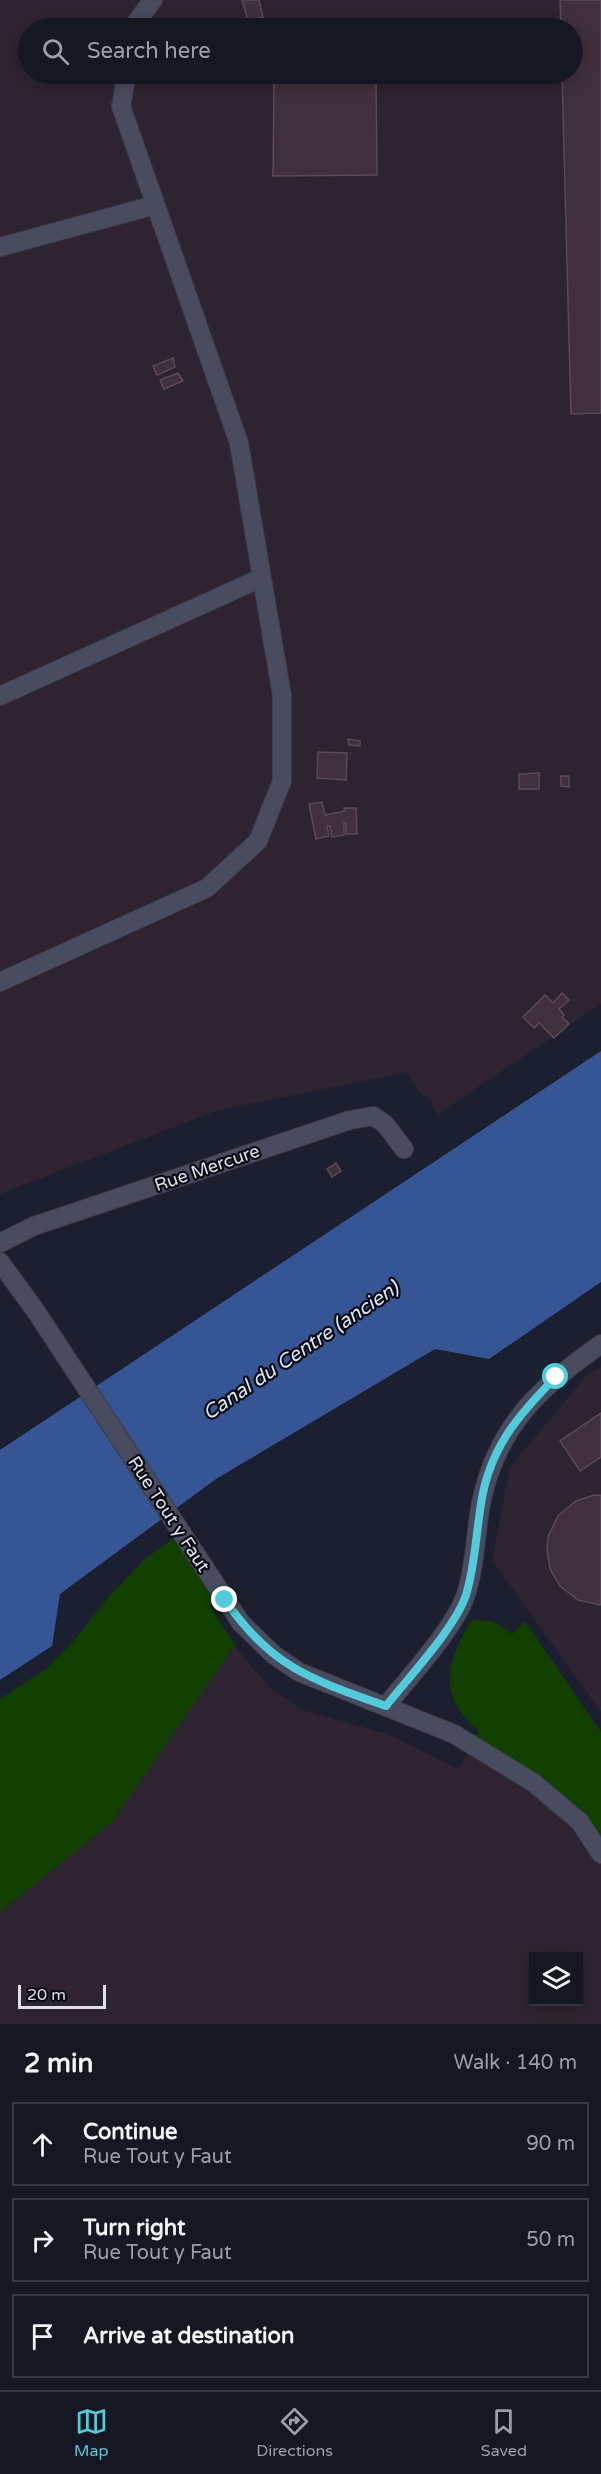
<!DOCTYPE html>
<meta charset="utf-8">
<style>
body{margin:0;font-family:"Varela Round",sans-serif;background:#1e202b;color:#f1f3f6}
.controls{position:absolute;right:18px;bottom:18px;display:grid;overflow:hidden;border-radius:0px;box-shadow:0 3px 15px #0003}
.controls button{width:54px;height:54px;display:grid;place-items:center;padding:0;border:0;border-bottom:2px solid #343641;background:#151723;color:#f1f3f6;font:30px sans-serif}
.scale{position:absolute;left:18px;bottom:15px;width:88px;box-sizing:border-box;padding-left:6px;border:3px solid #dee1ec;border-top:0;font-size:16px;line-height:21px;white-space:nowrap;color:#dee1ec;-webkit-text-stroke:4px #080911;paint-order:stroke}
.stop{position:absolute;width:18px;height:18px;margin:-14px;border:4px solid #53cbdb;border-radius:50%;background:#fff}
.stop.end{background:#53cbdb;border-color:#fff;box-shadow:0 2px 6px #0008}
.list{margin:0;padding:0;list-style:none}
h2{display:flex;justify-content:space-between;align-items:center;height:78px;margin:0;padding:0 24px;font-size:26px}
h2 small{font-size:20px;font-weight:400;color:#9d9fa6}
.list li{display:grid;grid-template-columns:39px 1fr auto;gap:18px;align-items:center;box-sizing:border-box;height:84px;margin:0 12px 12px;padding:0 12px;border:2px solid #343641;border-radius:0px}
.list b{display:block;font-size:22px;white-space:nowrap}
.list p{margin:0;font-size:20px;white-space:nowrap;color:#9d9fa6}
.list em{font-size:20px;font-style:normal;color:#9d9fa6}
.icon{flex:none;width:33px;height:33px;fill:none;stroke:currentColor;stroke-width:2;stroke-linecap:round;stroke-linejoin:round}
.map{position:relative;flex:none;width:601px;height:2024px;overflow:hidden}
.search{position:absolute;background:#151723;box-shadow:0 3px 15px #0003;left:18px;right:18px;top:18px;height:66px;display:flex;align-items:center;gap:15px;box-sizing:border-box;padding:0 21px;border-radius:33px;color:#9d9fa6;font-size:22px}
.sheet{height:366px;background:#151723}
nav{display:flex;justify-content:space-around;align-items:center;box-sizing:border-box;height:84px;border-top:2px solid #343641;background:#151723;font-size:16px;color:#9d9fa6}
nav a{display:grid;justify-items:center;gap:3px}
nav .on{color:#53cbdb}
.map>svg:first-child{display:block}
</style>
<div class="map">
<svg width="601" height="2024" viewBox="0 0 601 2024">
<rect width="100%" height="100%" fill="#1c1f2f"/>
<g fill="#2e2330" fill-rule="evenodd">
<path d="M0 0H601V1004L437 1115 430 1099 418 1091 408 1072 219 1110 0 1194ZM28 28H572V74H28Z"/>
<path d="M601 1367V1712L492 1560 510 1467 586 1376Z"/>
<path d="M209 1606 245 1659 271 1688 303 1710 388 1734 458 1769 472 1745 601 1799V2024H0V1762ZM534 1956H578V2002H534Z"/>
</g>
<g fill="#124001">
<path d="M181 1533 225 1600 210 1606 235 1645 111 1823 0 1912V1699L46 1669 72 1643 111 1594 145 1559Z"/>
<path d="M472 1620 493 1621 512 1634 525 1621 601 1732V1854L580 1822 472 1745 479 1731C437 1696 445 1662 472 1620Z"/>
</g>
<path fill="#365595" d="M601 1051V1282L489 1359 435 1349 216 1479 60 1594 52 1646 0 1680V1450Z"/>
<g fill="#40303c" stroke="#5b4957" stroke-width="1.5">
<path d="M242 0H259L263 17 248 21Z"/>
<path d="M560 0H601V413L571 414 562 74H572V28H561Z"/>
<path d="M274 74H376L377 175 273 176Z"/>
<path d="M173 358 175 367 157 375 153 366Z"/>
<path d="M178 373 183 381 164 389 160 380Z"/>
<path d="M348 739 360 741V746L349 745Z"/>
<path d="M318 752 347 753 346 780 317 778Z"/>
<path d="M539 773V789H519V774Z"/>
<path d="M561 776H569V787L561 786Z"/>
<path d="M322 802 325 815 345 811 344 808H356L357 834H346V823H344V835L332 837 330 826H327L329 836 316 839 309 804Z"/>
<path d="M562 993 569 1000 559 1009 564 1015 562 1017 569 1024 554 1038 539 1023 534 1028 523 1017 545 995 553 1003Z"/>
<path d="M336 1163 341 1171 332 1177 327 1169Z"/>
<path d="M601 1413V1457L580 1471 560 1441Z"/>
<path d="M594 1495H601V1605L578 1600 560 1586 550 1569 547 1549 548 1537 558 1516 576 1501Z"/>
</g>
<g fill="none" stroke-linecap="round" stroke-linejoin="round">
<defs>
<g id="minor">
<path d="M135 28 137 21 153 0"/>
<path d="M0 247 155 205"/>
<path d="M0 696 261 578"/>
<path d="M0 982 207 888 258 841 282 781V696L239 443 121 106 127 74"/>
<path d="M0 1243 34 1226 350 1120 373 1116 385 1124 404 1149"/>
<path d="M0 1262 35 1310 241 1623 274 1655 299 1672 454 1734 534 1783 580 1822 601 1854"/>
<path d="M386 1706C409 1677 456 1627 466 1594 476 1564 475 1531 482 1499 498 1425 541 1386 601 1344"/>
</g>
</defs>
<use href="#minor" stroke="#3b3c4a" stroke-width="20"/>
<use href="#minor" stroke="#494c5f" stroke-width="18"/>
</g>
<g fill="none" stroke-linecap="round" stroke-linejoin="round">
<path stroke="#53cbdb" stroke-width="8" d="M225 1600C271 1667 312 1680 386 1706 409 1677 455 1628 466 1595 475 1566 476 1534 481 1504 489 1449 518 1415 556 1377"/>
</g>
<g text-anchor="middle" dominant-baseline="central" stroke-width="4.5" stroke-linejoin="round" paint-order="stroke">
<g font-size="18" fill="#dee1ec" stroke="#080911">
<text transform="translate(207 1168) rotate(-19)">Rue Mercure</text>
<text transform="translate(169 1514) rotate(57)">Rue Tout y Faut</text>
</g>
<g font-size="20" font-style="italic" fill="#dbe5f8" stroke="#080911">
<text transform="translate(301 1351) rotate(-34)">Canal du Centre (ancien)</text>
</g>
</g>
</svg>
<div class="controls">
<button><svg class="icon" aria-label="layers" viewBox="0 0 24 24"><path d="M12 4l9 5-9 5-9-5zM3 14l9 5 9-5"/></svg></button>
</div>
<div class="scale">20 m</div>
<div class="stop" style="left:556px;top:1377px"></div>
<div class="stop end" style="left:225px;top:1600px"></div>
<div class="search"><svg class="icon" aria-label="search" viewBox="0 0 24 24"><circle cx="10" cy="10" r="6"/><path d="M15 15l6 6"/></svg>Search here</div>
</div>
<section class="sheet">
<h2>2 min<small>Walk · 140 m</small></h2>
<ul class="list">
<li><svg class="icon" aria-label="ahead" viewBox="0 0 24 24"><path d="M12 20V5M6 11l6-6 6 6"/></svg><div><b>Continue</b><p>Rue Tout y Faut</p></div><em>90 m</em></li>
<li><svg class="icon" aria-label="right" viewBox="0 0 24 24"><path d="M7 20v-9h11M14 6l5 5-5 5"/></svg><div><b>Turn right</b><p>Rue Tout y Faut</p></div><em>50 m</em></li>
<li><svg class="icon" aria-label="arrive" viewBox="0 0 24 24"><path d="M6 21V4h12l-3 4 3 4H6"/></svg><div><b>Arrive at destination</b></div></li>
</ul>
</section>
<nav>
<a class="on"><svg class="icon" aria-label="map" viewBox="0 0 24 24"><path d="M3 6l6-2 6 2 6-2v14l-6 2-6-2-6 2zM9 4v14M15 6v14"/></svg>Map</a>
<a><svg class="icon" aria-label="directions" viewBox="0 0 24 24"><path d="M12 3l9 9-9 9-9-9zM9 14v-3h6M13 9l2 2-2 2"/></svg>Directions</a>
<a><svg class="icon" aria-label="saved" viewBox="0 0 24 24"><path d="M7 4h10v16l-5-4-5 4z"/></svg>Saved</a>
</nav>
